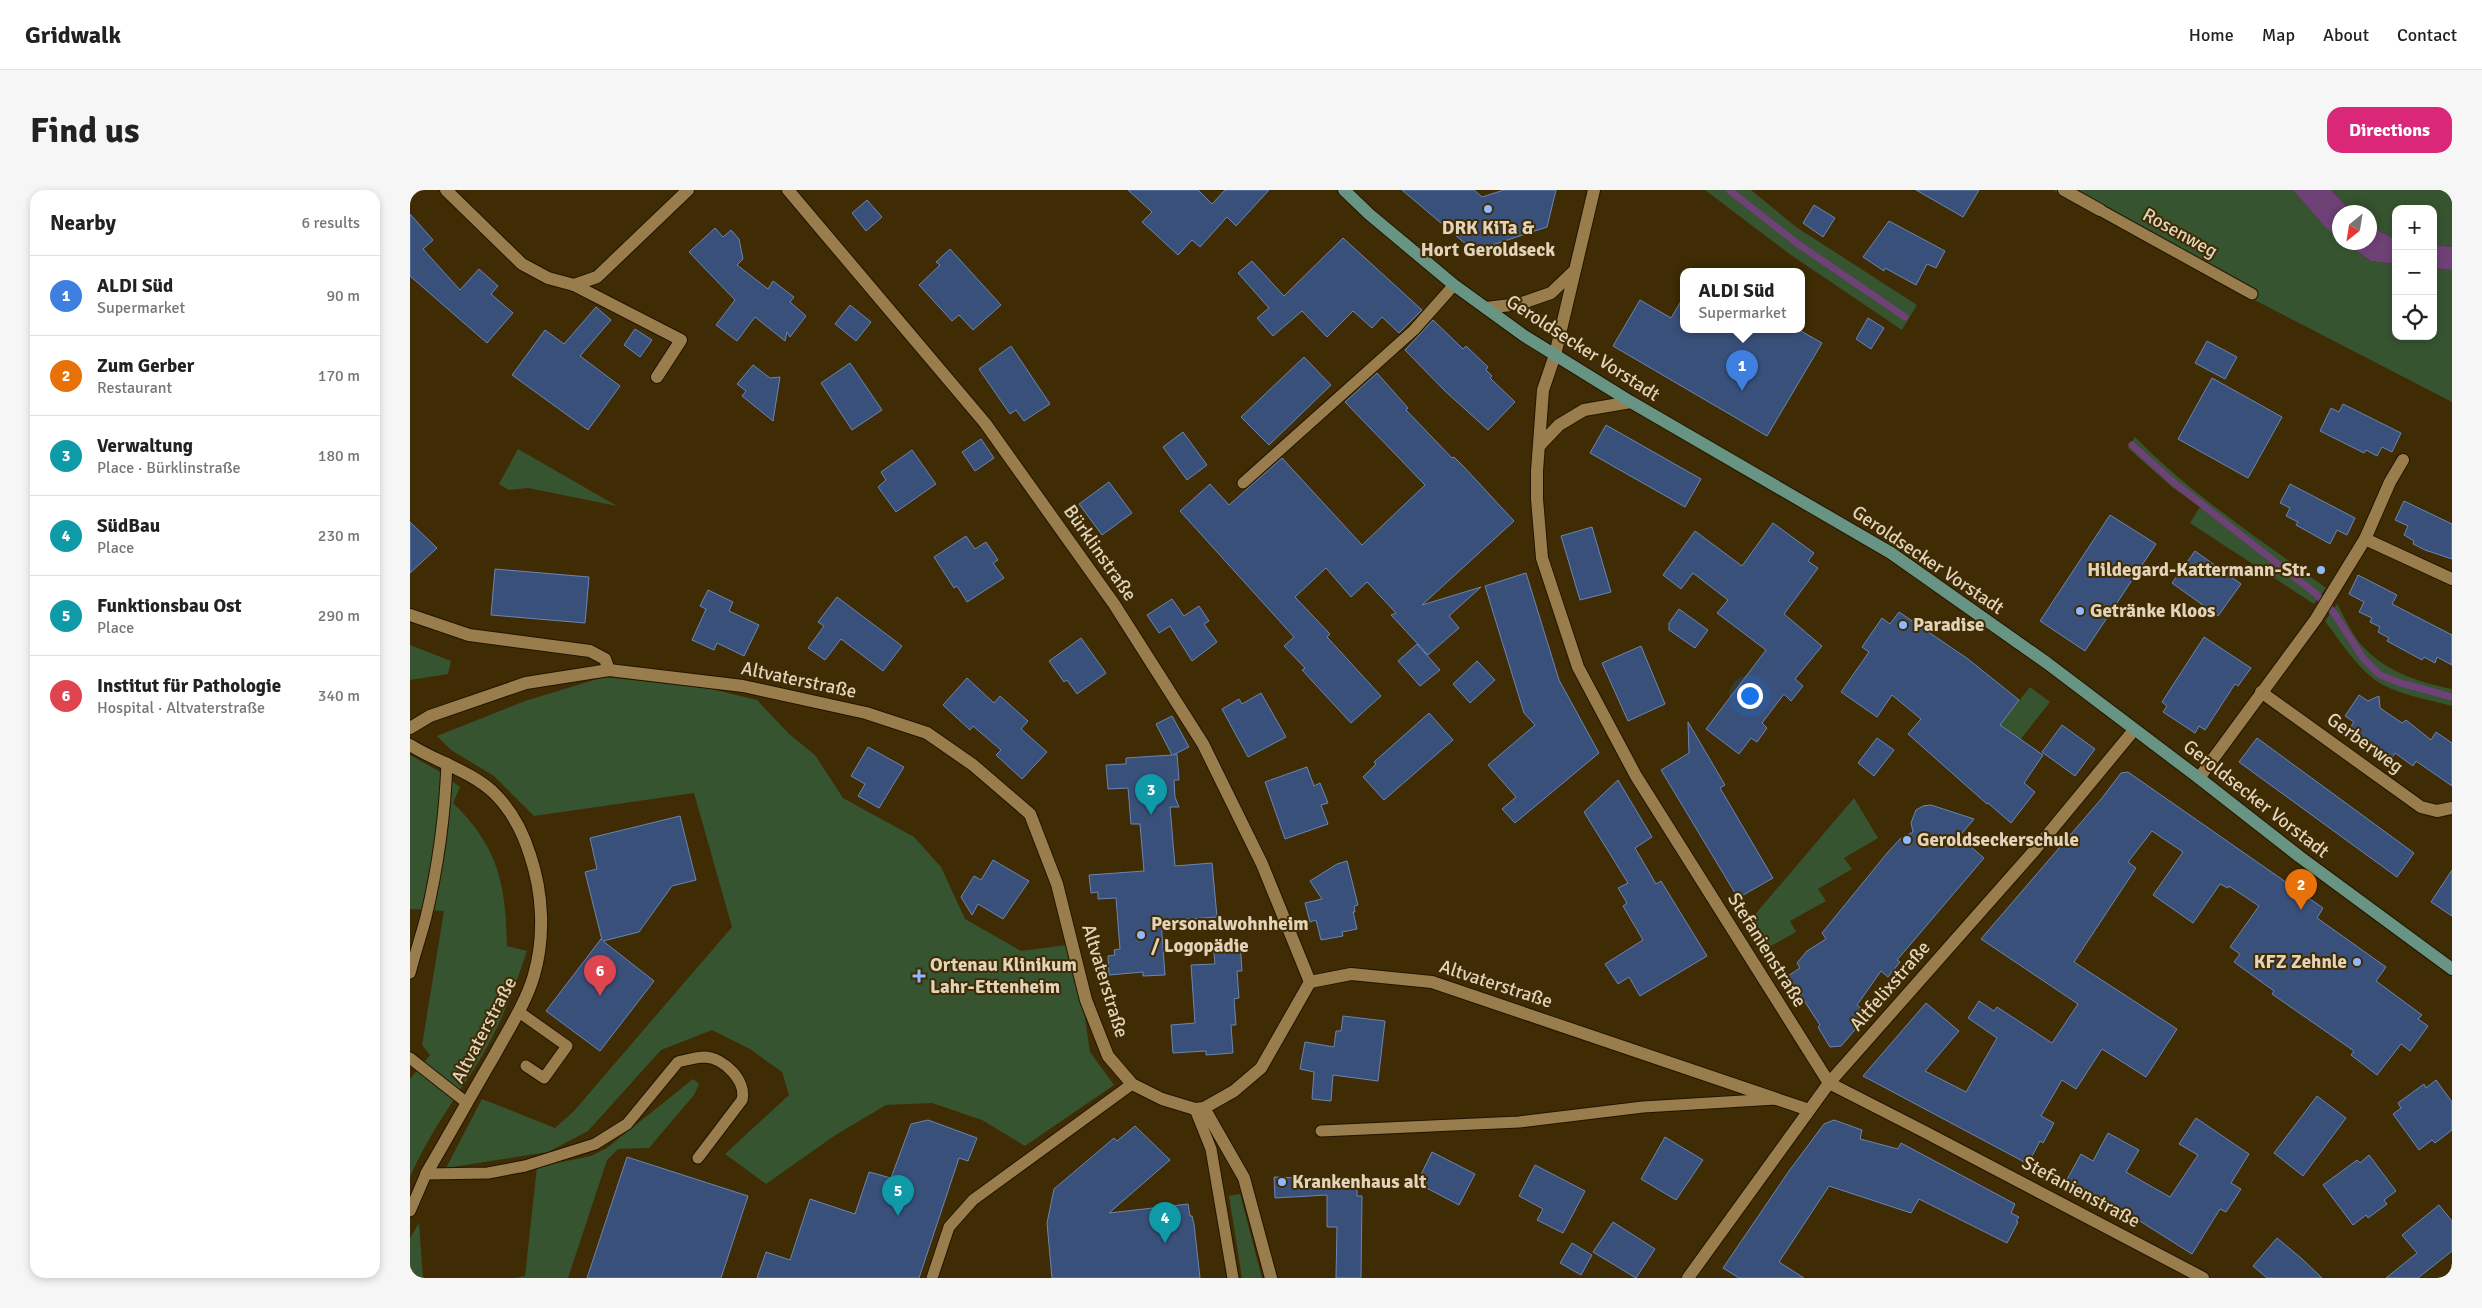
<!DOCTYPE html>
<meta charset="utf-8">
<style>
body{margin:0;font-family:Signika,sans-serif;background:#f6f6f6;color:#222}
.controls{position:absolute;right:15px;top:15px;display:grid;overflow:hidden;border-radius:10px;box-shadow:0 2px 8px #0003}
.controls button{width:45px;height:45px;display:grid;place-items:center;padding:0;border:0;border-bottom:1px solid #e0e0e0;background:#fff;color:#222;font:25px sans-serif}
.compass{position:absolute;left:1922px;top:15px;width:45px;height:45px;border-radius:50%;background:#fff;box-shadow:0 2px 8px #0003;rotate:210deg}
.you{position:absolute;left:1339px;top:505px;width:18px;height:18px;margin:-12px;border:4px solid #fff;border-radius:50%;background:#1a73e8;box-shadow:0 0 0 8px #1a73e833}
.badge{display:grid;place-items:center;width:32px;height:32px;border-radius:50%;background:#db2777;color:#fff;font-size:16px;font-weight:700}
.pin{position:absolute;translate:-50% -41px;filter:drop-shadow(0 1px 2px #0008)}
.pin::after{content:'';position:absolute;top:26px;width:18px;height:15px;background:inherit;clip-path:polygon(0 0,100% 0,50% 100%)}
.popup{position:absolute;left:1270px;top:78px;width:125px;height:65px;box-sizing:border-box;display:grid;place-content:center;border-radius:10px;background:#fff;filter:drop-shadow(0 1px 4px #0005);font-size:16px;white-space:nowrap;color:#767676}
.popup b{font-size:19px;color:#222}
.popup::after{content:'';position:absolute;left:50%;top:100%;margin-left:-10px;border:10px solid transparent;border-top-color:#fff}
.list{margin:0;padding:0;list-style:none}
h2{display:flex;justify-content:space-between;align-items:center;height:65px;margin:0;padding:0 20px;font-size:21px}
h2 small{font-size:16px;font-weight:400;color:#767676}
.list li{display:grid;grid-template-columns:32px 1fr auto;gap:15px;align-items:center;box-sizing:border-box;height:80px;padding:0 20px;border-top:1px solid #e0e0e0}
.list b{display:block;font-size:19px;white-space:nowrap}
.list p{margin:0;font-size:16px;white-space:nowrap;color:#767676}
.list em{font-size:16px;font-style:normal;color:#767676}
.icon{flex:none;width:28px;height:28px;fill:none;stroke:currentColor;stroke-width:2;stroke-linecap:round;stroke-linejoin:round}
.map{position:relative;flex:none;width:2042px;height:1088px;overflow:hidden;border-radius:15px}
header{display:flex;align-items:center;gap:30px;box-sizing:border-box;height:70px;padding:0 25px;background:#fff;border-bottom:1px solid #e0e0e0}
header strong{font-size:24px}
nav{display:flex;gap:28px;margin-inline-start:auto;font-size:18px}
.intro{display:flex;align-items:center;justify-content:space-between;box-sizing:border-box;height:120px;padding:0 30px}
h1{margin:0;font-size:35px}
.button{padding:12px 22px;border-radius:15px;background:#db2777;color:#fff;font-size:18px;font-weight:700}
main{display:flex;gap:30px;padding:0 30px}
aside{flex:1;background:#fff;border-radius:15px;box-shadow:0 2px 8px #0003}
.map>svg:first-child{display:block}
</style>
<header>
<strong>Gridwalk</strong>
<nav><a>Home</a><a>Map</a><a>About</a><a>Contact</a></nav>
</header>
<div class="intro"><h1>Find us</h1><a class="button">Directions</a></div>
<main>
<aside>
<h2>Nearby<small>6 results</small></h2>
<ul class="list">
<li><span class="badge" style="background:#3f7fe0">1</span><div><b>ALDI Süd</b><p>Supermarket</p></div><em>90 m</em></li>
<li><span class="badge" style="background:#e8710a">2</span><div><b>Zum Gerber</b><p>Restaurant</p></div><em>170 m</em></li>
<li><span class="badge" style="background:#0f9aa8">3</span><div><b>Verwaltung</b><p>Place · Bürklinstraße</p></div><em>180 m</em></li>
<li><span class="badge" style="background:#0f9aa8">4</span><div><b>SüdBau</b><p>Place</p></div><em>230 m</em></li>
<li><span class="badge" style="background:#0f9aa8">5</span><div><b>Funktionsbau Ost</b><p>Place</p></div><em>290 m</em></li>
<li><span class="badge" style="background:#e0444e">6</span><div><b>Institut für Pathologie</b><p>Hospital · Altvaterstraße</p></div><em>340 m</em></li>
</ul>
</aside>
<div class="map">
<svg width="2042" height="1088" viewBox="0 0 2042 1088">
<rect width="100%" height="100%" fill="#3f2c04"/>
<g fill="#365430">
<path d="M1295 0H1341L1386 37 1507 115 1492 140 1381 65Z"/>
<path d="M1643 0H1883L1916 38 1929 48 1930 52 1935 53 1961 71 1986 74V146H2023V78L2042 80V212L1825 100Z"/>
<path d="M1921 0H2042V57L2023 55V19H1986V50L1960 36V22H1942Z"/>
<path d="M1725 247C1783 306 1850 349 1916 398L1904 414 1780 333 1790 317 1762 297 1718 258Z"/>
<path d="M108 259 207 316 118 298 99 300 89 294Z"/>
<path d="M1927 414C1934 426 1940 440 1948 451 1971 480 2007 492 2042 499V516C2017 509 1987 505 1965 490 1945 475 1930 451 1915 431Z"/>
<path d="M0 455 41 471 38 484 0 490Z"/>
<path d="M194 487 293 497 347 510 379 544 405 565 433 608 504 647 531 677 555 729 611 761 664 754 680 862 704 895 615 956 572 930 522 913 476 915 424 946 356 994 315 964 379 905 372 882 340 859 302 840 251 860 178 941 138 962 36 978 72 909 145 938 164 921 322 737 284 603 124 626 84 586 41 560 27 546 115 511Z"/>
<path d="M1620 497 1640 512 1603 559 1583 543Z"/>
<path d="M0 565 27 580 50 597 43 613C88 656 96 695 97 756L117 761C104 800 90 836 69 871 45 909 18 945 0 987V889L20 865 12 855 34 721 0 719Z"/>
<path d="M1444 608 1468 648 1434 668 1442 679 1408 699 1416 711 1380 731 1386 742 1359 757 1342 728Z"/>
<path d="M283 889 289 894 284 905 239 958 208 959 197 970 158 1088H105L115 1086 127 977 181 966 197 958Z"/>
<path d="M830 1004 852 1088H832L819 1006Z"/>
<path d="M9 1033 13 1088H0V1048Z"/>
</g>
<g fill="#6e4177">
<path d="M1883 0H1921L1942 22H1930L1929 48 1916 38Z"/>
<path d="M1960 36 1986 50V74L1961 71 1935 53 1960 52Z"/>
<path d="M2023 55 2042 57V80L2023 78Z"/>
</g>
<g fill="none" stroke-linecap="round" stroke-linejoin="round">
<g stroke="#6e4177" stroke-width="7">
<path d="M1319 0 1388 54 1495 127"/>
<path d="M1722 255 1762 291 1905 403 1924 423 1953 468 1970 485 1991 493 2042 507"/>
</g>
</g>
<g fill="#39517a" stroke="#6a85b2">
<path d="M718 0H788L802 14 815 0H859L826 36 817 27 790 57 782 50 768 65 732 32 742 22Z"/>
<path d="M992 0H1064L1072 7 1094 0H1146L1137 37 1064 61Z"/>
<path d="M1506 0H1569L1553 27Z"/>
<path d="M457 10 472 27 456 41 442 23Z"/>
<path d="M1404 15 1425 28 1413 47 1393 33Z"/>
<path d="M0 24 23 50 13 59 50 100 69 79 88 96 81 104 103 123 77 153 0 86Z"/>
<path d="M1479 31 1535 61 1526 78 1517 74 1506 95 1475 78 1474 81 1453 67Z"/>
<path d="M305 38 313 47 321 40 329 49 333 69 327 75 358 99 363 91 384 107 380 112 396 126 380 147 377 142 375 151 345 127 327 151 306 135 325 110 279 62Z"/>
<path d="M933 48 1012 120 989 143 972 127 962 138 943 121 917 147 892 121 863 146 847 128 859 118 828 83 842 71 874 106Z"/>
<path d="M540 59 591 115 563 140 549 125 542 131 509 95 530 75 526 72Z"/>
<path d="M1273 108V140H1389L1412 153 1357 246 1203 156 1230 110 1261 128Z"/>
<path d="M440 115 461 132 446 151 425 134Z"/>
<path d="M186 117 201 130 170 166 210 196 178 240 102 185 135 140 154 154Z"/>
<path d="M1458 128 1474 138 1461 159 1446 149Z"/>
<path d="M1023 130 1053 159 1056 156 1078 177 1076 180 1082 186 1080 188 1105 212 1078 240 1035 201 995 160Z"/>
<path d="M225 139 242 150 230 167 214 155Z"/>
<path d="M1797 151 1827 167 1815 189 1785 173Z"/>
<path d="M601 156 640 214 614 231 606 220 600 224 569 179Z"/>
<path d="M894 167 921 195 859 255 831 227Z"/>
<path d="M440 173 472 220 442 240 411 193Z"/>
<path d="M343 175 360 188 370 187 363 231 332 206 336 201 327 194Z"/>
<path d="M967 183 998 218 996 220 1042 268 1044 267 1054 277 1104 331 1012 415 1071 397 1039 426 1049 438 1018 465 981 425 986 423 957 392 941 407 916 378 885 407 920 444 917 447 971 506 941 533 892 480 895 478 874 456 884 447 770 321 800 294 819 315 872 268 952 355 1015 295 935 212Z"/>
<path d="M1802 188 1872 227 1838 288 1768 249Z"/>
<path d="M1933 214 1991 243 1982 262 1972 257 1967 266 1956 260 1954 263 1910 241 1921 218 1929 222Z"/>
<path d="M1196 235 1291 289 1275 317 1180 263Z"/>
<path d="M773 242 797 275 777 290 753 257Z"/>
<path d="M571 249 584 268 565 281 552 262Z"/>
<path d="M502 260 526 294 486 322 468 297 476 290 471 282Z"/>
<path d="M699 292 722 323 692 345 669 314Z"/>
<path d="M1880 294 1945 328 1937 345 1927 340 1920 354 1886 335 1888 332 1876 326 1880 318 1870 313Z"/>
<path d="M1994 311 2042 334V369L2015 360 2003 354 2004 351 1994 345 1998 336 1985 330Z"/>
<path d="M1700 325 1746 354 1675 461 1630 431Z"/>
<path d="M0 332 27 358 0 383Z"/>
<path d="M1363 333 1404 363 1398 371 1408 378 1374 424 1412 456 1385 489 1393 496 1381 511 1374 504 1352 533 1357 538 1347 552 1341 548 1329 564 1296 539 1356 460 1307 423 1318 410 1283 383 1271 399 1253 385 1285 341 1332 376Z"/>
<path d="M1182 337 1201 402 1170 410 1151 346Z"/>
<path d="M556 346 565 359 576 352 588 370 583 373 594 388 557 412 547 396 544 398 524 367Z"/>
<path d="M1785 361 1831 394 1808 426 1762 393Z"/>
<path d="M85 379 179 387 175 433 81 425Z"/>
<path d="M1116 383 1149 490 1189 563 1105 633 1092 619 1106 607 1078 575 1125 535 1114 523 1075 396Z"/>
<path d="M1948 385 1987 405 1982 414 2042 445V475L2027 467 2025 473 2014 467 2012 470 1977 451 1979 448 1968 442 1970 437 1960 432 1962 428 1949 422 1954 412 1939 404Z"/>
<path d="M298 400 323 412 319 421 349 435 334 466 307 453 304 460 282 450 296 419 290 416Z"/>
<path d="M427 407 492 456 473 481 431 449 415 470 398 458 414 436 408 432Z"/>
<path d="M762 409 774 426 789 416 799 431 794 434 807 452 782 471 760 436 749 443 737 425Z"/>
<path d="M1269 419 1298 440 1285 458 1259 440V433Z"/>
<path d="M1489 422 1558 469 1609 510 1590 535 1633 565 1614 593 1625 602 1601 633 1578 613 1577 614 1498 544 1511 529 1482 505 1467 527 1431 502 1459 462 1452 457 1472 428 1480 434Z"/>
<path d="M1794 447 1841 478 1828 496 1825 494 1795 540 1789 536 1785 543 1753 522 1757 516 1752 512Z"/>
<path d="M671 448 696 483 667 504 657 490 654 492 639 471Z"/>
<path d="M1007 454 1030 480 1010 496 988 471Z"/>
<path d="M1231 456 1255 514 1218 531 1192 473Z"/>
<path d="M1067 471 1085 490 1060 513 1043 494Z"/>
<path d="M557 488 584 513 590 506 618 531 611 539 637 562 612 589 586 565 591 560 563 536 560 540 533 515Z"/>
<path d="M851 503 876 547 838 567 812 519 829 509 832 514Z"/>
<path d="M1949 505 1958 511 1969 506 1970 518 1992 533 1996 530 2021 550 2026 542 2042 553V596L2006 571 2003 576 1985 563 1980 571 1937 542 1944 532 1935 526Z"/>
<path d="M1019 523 1043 550 974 610 953 587 966 574 964 572Z"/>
<path d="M762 526 779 557 763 565 767 564 769 590H764L765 607 769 617H760L765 676 802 673 807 727 751 731 755 785 733 786V782L699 785 698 766 705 765 704 760 710 759 706 708 688 709V702L681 703 679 685 734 681 730 634H721L718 598 698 599 696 575 716 574V568L762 565 746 534Z"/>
<path d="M1278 532 1315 595 1310 598 1363 688 1328 708 1251 580 1279 563Z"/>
<path d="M1652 535 1685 559 1665 586 1632 562Z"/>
<path d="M1467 548 1484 560 1464 586 1448 573Z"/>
<path d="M1847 548 2004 663 1987 687 1829 572Z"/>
<path d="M458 557 494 577 469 618 448 606 455 594 441 586Z"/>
<path d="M897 577 904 596 910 593 918 613 911 615 918 634 875 649 855 592Z"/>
<path d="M1718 582 1913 718 1907 728 1976 777 1966 791 2012 825 2008 829 2018 836 2000 861 1991 854 1967 885 1941 865 1944 861 1862 804 1864 801 1824 772 1830 764 1820 757 1849 716 1819 696 1818 698 1810 694 1783 733 1743 705 1773 662 1742 641 1718 672 1726 678 1664 772 1767 839 1736 887 1692 859 1666 899 1652 890 1631 926 1644 933 1633 953 1630 951 1618 974 1453 886 1516 813 1549 841 1515 881 1556 902 1587 848 1558 828 1569 811 1584 821 1587 817 1642 853 1668 814 1571 749 1692 608 1711 583Z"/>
<path d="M1208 590 1242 647 1225 658 1246 694 1251 691 1297 766 1230 806 1219 787 1208 794 1195 774 1233 750 1213 716 1217 713 1208 698 1218 693 1174 622Z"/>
<path d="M1521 615 1564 629 1549 647 1574 668 1487 770 1490 772 1478 787 1471 781 1447 815 1452 819 1449 822 1456 827 1431 856 1420 857 1408 837 1410 835 1378 786 1390 778 1387 773 1397 761 1416 749 1412 743 1478 662 1490 649 1503 642 1501 633 1506 620 1513 616Z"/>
<path d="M270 626 286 690 262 696 229 742 193 751 244 791 190 861 136 821 191 749 192 750 175 682 187 679 180 648Z"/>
<path d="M583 670 619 691 593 729 568 714 562 725 551 707 564 686 571 690Z"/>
<path d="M937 671 948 715 944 716 945 722H943L947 739 932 742 933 746 911 750 906 730 900 732 895 713 912 709 900 691 927 674Z"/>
<path d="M2042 680V726L2021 712Z"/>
<path d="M830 752 832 781H827L829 808 824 809 826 835H821L823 863 796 865V861L763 863 761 835 785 833 781 775 805 774 803 753Z"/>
<path d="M933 826 975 831 968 891 923 885 921 911 902 909 904 882 890 879 895 852 924 857 926 841H931Z"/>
<path d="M2026 890 2042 912V940L2025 953 2022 950 2009 960 1983 924 1991 918 1988 913 2014 894 2016 898Z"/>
<path d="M1907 906 1936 928 1893 986 1864 963Z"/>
<path d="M1786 928 1839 964 1821 993 1831 999 1816 1022 1810 1019 1782 1064 1714 1021 1712 1025 1655 993 1671 964 1683 971 1698 943 1729 960 1716 982 1760 1007 1788 965 1769 954Z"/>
<path d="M518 930 567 948 558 971 549 968 509 1088H347L356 1062 380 1070 400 1009 445 1024 459 982 481 988 501 934Z"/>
<path d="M1424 930 1452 940 1450 949 1488 959 1491 953 1605 1014 1601 1023 1609 1027 1606 1031 1608 1032 1597 1053 1509 1009 1501 1023 1419 996 1369 1072 1394 1088H1329L1313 1078 1379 981 1414 934Z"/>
<path d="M725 936 760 970 699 1023 778 1014 780 1026H782L784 1034 790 1088H642L637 1033 644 999 704 948 707 951Z"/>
<path d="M1255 947 1293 970 1266 1010 1231 989Z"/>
<path d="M1022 962 1065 984 1049 1015 1007 993Z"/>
<path d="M1959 965 1986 1001 1974 1010 1977 1014 1958 1028 1956 1025 1943 1035 1913 995 1947 970 1950 973Z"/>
<path d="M217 967 338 1006 311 1088H177Z"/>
<path d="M1125 975 1175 1001 1153 1043 1127 1030 1133 1019 1109 1006Z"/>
<path d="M864 987 947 990V1006H952L951 1088H926L927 1037H917V1005L865 1008Z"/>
<path d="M2029 1015 2042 1031V1061L2008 1088H1976L2007 1063 1992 1045Z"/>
<path d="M1203 1032 1245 1059 1226 1088 1183 1062Z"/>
<path d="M1867 1048 1891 1068 1912 1088H1857L1843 1076Z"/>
<path d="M1162 1053 1182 1065 1171 1085 1150 1073Z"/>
</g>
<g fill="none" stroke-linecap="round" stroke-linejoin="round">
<defs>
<g id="lane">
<path d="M1690 20 1842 104"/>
<path d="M833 293 1004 140 1044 95"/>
<path d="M0 783C5 764 11 746 16 727 28 677 35 625 37 573"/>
<path d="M109 822 157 856 134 888 116 876"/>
<path d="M0 868 57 913"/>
<path d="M785 919 801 959 823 1088"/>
<path d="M911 941 1109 932 1233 917 1366 909"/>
<path d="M0 1021 16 984 78 983 115 976 185 954 217 934 268 872C276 870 286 867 295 867 314 868 337 891 332 910L288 968"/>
<path d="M522 1088 539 1037 563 1010 722 894"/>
</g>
<g id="street">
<path d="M36 0 112 74 138 88 164 95 271 150 247 187"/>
<path d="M378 0 575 233 704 414 793 554 852 674 900 792"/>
<path d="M1184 0 1145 165 1133 200 1127 281V309L1132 368 1168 477 1226 586 1419 893 1513 941 1793 1088"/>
<path d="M1654 0 1690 20"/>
<path d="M164 95 187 87 278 0"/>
<path d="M1076 118 1109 114 1141 103 1163 82"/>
<path d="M1129 256 1149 235 1174 220 1221 212"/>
<path d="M1955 349 1980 292 1993 270"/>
<path d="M0 425 59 445 180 461 195 469 199 480"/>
<path d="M1851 502 2011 617 2027 621 2042 618"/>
<path d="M0 538 20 526 116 493 199 480 333 496 456 523 517 543 563 575 620 624 647 694 676 810 698 866 722 894 752 909 785 919 794 918 824 901 851 878 900 792 941 784 1022 792 1399 920"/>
<path d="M0 555C27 572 58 580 82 601 100 618 113 642 120 665 133 703 135 747 124 785 116 813 98 840 84 866 61 905 39 945 16 984"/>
<path d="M1789 588 1906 429 1955 349 2042 389"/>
<path d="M794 918 834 988 861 1088"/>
<path d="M1278 1088 1419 893 1624 661 1724 540"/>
</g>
<path id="primary" d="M934 0 959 24 1044 95 1113 145 1221 212 1481 363 1637 473 1789 588 1890 667 2042 779"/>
</defs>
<use href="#lane" stroke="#221500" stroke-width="13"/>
<use href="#street" stroke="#221500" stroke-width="14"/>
<use href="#primary" stroke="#221500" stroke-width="14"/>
<use href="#lane" stroke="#997d4c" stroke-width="11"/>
<use href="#street" stroke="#997d4c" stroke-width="12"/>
<use href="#primary" stroke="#689484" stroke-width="12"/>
</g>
<g fill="#90b8fd" stroke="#3f2c04" stroke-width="2">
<circle cx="1078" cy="19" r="5"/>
<circle cx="1911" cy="380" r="5"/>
<circle cx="1670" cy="421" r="5"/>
<circle cx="1493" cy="435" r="5"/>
<circle cx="1497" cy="650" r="5"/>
<circle cx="731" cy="745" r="5"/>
<circle cx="1947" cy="772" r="5"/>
<path d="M506.5 778.5h5v5h5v5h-5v5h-5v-5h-5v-5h5z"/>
<circle cx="872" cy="992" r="5"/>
</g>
<g text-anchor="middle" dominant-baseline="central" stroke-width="4" stroke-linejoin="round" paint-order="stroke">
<g font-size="19" font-weight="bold" fill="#e2d3ba" stroke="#3f2c04" text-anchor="start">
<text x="1078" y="38" text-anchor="middle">DRK KiTa &amp;<tspan x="1078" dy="22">Hort Geroldseck</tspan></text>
<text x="1901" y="380" text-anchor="end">Hildegard-Kattermann-Str.</text>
<text x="1680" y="421">Getränke Kloos</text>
<text x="1503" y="435">Paradise</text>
<text x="1507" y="650">Geroldseckerschule</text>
<text x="741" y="734">Personalwohnheim<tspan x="741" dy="22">/ Logopädie</tspan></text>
<text x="1937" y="772" text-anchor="end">KFZ Zehnle</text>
<text x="520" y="775">Ortenau Klinikum<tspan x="520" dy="22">Lahr-Ettenheim</tspan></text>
<text x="882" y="992">Krankenhaus alt</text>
</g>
<g font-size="19" fill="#e2d3ba" stroke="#3f2c04">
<text transform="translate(1770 43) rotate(29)">Rosenweg</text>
<text transform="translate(1173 158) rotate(33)">Geroldsecker Vorstadt</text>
<text transform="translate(690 363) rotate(55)">Bürklinstraße</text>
<text transform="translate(1518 370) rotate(34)">Geroldsecker Vorstadt</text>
<text transform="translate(389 490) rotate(12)">Altvaterstraße</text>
<text transform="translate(1955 553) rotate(36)">Gerberweg</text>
<text transform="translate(1846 609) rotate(38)">Geroldsecker Vorstadt</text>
<text transform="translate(1357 760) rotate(58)">Stefanienstraße</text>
<text transform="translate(695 791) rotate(73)">Altvaterstraße</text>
<text transform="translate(1086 794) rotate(18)">Altvaterstraße</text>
<text transform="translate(1480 796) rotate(-49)">Altfelixstraße</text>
<text transform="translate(74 840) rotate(-62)">Altvaterstraße</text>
<text transform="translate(1671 1002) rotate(28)">Stefanienstraße</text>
</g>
</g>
</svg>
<div class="controls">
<button>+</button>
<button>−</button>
<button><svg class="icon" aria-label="locate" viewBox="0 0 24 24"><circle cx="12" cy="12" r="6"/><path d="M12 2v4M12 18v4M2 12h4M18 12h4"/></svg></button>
</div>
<svg class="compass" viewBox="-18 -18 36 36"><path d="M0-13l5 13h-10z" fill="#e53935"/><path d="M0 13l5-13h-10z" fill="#767676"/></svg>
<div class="you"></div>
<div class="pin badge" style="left:1332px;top:201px;background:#3f7fe0">1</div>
<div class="popup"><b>ALDI Süd</b>Supermarket</div>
<div class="pin badge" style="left:1891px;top:720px;background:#e8710a">2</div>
<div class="pin badge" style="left:741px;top:625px;background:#0f9aa8">3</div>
<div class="pin badge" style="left:755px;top:1053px;background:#0f9aa8">4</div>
<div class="pin badge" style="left:488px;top:1026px;background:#0f9aa8">5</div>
<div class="pin badge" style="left:190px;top:806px;background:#e0444e">6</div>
</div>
</main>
